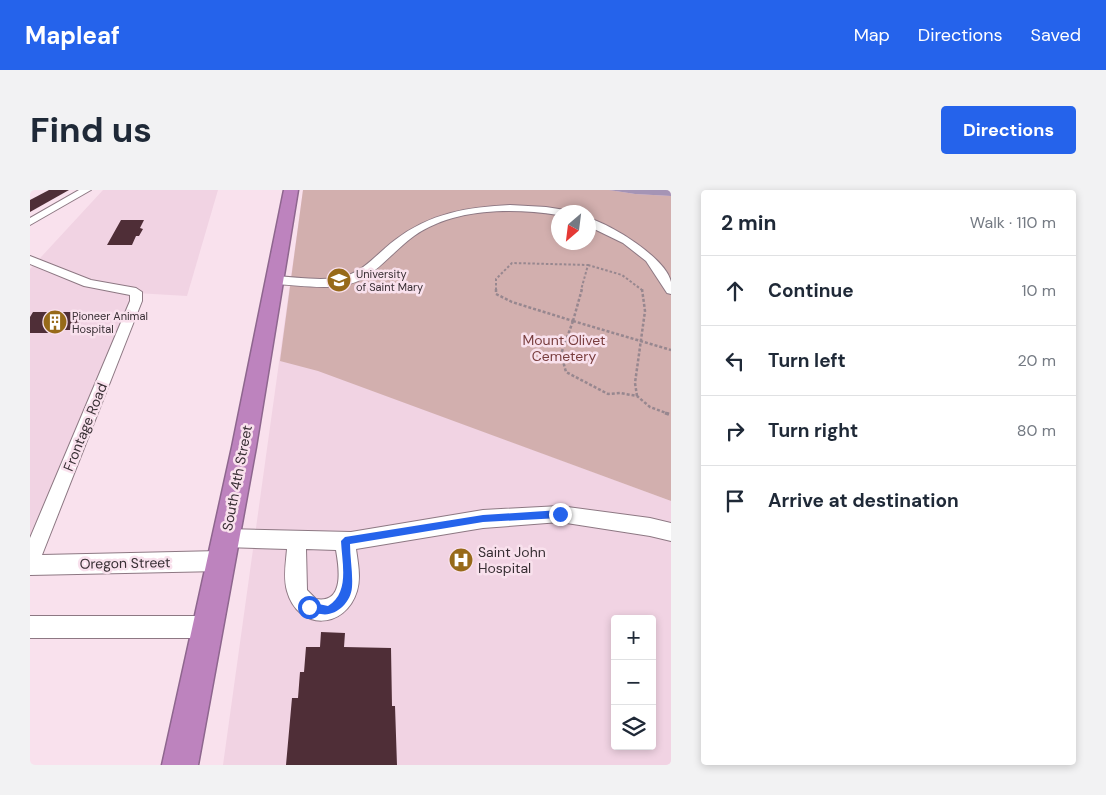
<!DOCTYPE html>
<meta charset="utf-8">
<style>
body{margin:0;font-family:"DM Sans",sans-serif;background:#f2f2f3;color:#1f2937}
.controls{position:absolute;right:15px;bottom:15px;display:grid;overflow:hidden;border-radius:5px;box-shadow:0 2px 8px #0003}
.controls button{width:45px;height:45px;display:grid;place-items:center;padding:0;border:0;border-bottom:1px solid #e0e1e3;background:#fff;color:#1f2937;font:25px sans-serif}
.compass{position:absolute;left:521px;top:15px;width:45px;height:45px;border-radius:50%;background:#fff;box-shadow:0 2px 8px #0003;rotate:208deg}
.stop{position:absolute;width:15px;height:15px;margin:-11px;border:4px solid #2563eb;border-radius:50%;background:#fff}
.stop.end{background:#2563eb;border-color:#fff;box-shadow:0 1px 5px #0008}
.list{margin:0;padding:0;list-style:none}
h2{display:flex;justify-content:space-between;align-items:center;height:65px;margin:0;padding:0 20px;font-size:21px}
h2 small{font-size:16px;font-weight:400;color:#747a83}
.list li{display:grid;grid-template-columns:32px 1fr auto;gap:15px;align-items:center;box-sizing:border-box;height:70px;padding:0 20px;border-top:1px solid #e0e1e3}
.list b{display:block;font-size:19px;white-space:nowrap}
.list em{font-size:16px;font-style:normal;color:#747a83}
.icon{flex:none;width:28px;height:28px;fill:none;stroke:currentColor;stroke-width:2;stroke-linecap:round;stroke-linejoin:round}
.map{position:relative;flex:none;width:641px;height:575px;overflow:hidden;border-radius:5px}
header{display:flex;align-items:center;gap:30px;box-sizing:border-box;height:70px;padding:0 25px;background:#2563eb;color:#fff}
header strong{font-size:24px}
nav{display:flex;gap:28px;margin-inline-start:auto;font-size:18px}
.intro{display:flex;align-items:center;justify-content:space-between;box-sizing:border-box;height:120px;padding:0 30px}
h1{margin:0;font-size:35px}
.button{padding:12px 22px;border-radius:5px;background:#2563eb;color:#fff;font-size:18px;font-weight:700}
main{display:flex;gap:30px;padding:0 30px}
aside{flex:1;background:#fff;border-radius:5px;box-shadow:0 2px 8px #0003}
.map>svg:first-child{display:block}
</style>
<header>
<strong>Mapleaf</strong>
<nav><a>Map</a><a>Directions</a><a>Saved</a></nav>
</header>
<div class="intro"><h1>Find us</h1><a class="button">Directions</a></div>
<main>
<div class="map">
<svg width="641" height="575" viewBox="0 0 641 575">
<rect width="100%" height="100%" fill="#f9e1ed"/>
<g fill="#f1d3e3" fill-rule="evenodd">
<path d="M73 0H188L157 106 106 103 0 371V79Z"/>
<path d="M273 0H641V107L558 22H528L288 180 641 311V575H193ZM585 429H622V556H585Z"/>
</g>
<path fill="#d2afae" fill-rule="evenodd" d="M273 0H579L605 4 641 6V311L288 181 250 171ZM528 22H558V52H528Z"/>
<path fill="#a594b5" d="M579 0H641V6L605 4Z"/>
<g fill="#4f2e37">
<path d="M19 0H39L0 22V10Z"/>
<path d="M91 30H114L110 38 113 39 109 46H106L102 55H77Z"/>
<path d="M3 122H49L46 128H51L47 137H41L40 140H22L20 143H0V127Z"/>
<path d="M291 442 315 443 314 457 361 458 362 516H365L367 575H256L262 508H268L270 482H274L276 457H290Z"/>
</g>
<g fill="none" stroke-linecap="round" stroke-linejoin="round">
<defs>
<g id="minor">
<path d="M49 0H61L0 35V28Z"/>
<path d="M480 15 516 17 535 20 536 22H528V25C482 18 424 18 384 46 367 58 352 77 334 88 309 103 272 95 244 94L238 90 244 86C267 87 294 92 316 86 335 80 350 61 365 50 400 23 438 17 480 15Z"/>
<path d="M558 28C581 34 636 68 641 92 641 96 641 100 641 104L637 103 616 71 593 53 558 36Z"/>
<path d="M0 66 61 90 106 98 112 102V111L12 365 190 361 197 364 200 371 197 378 190 381 0 385V348L100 111V105L54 96 0 74Z"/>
<path d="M530 316 620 328 641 333V351L620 346 530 332 453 338 326 359C328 373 331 388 327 401 315 440 268 441 257 401 253 387 256 372 257 359L195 357 188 354 185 348 188 342 195 339 321 342 453 320ZM276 359 306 360C309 377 315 414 286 409L277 400Z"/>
<path d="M0 426H177L185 429 188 437 185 445 177 448H0Z"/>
</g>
<path id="highway" d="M254 0H268L226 257 168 575H132L202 257Z"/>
</defs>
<use href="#minor" stroke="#8d7883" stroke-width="2"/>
<use href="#highway" stroke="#8e668e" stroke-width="3"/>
<g stroke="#97878f" stroke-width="2" stroke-dasharray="2.5 2" stroke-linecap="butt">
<path d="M558 75 592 85 612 100"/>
<path d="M466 100V89L482 73 558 75 551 100"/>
</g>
<g stroke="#97878f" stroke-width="2.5" stroke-dasharray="3 2" stroke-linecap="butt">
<path d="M466 99V104L482 112 543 131"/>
<path d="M543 131 641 160"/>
<path d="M543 131 531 164 536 182 578 204 590 203 607 206 620 217 639 224"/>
<path d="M543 131 552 99"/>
<path d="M607 206 605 193 615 121 612 99"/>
</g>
<path stroke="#97878f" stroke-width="3" stroke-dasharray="4 2.5" stroke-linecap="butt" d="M635 223 641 225"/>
<use href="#minor" fill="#fff" fill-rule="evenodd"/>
<use href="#highway" fill="#bd83be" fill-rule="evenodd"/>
</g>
<path fill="#2563eb" d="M530 320 534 324 530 328 453 332 320 354C320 368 323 383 322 397 321 413 305 427 291 424 284 423 277 423 274 417L279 412 298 416C320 403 312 373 311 351L315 347 453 325Z"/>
<defs>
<symbol id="university-disc" viewBox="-11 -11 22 22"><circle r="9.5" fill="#976a19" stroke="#f9e1ed"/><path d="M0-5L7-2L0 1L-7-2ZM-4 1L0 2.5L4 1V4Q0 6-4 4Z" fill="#fff"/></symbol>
<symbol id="building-disc" viewBox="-11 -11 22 22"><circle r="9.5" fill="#976a19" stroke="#f9e1ed"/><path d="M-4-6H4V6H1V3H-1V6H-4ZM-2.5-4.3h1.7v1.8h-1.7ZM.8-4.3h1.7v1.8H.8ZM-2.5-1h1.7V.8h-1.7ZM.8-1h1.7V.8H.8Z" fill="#fff"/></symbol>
<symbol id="hospital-disc" viewBox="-11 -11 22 22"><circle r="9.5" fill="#976a19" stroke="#f9e1ed"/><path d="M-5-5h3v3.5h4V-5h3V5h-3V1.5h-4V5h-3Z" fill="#fff"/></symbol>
</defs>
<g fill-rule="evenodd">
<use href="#university-disc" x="295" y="76" width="28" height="28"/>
<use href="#building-disc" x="11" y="118" width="28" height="28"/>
<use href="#hospital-disc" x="417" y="356" width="28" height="28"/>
</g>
<g text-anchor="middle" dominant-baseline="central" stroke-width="5" stroke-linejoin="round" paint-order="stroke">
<g font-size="11" fill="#382f34" stroke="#f9e1ed" text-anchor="start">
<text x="326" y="84">University<tspan x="326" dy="13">of Saint Mary</tspan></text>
<text x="42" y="126">Pioneer Animal<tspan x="42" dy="13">Hospital</tspan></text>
</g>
<g font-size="14" fill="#793e3e" stroke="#f9e1ed">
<text x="534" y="150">Mount Olivet<tspan x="534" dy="16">Cemetery</tspan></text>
</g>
<g font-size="14" fill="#382f34" stroke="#f9e1ed">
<text transform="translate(55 237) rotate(-68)">Frontage Road</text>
<text transform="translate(207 288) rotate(-79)">South 4th Street</text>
<text transform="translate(95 373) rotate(-1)">Oregon Street</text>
</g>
<g font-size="14" fill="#382f34" stroke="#f9e1ed" text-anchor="start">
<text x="448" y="362">Saint John<tspan x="448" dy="16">Hospital</tspan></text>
</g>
</g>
</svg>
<div class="controls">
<button>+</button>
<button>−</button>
<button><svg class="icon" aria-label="layers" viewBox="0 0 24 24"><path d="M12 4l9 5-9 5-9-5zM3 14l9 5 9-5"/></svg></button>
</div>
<svg class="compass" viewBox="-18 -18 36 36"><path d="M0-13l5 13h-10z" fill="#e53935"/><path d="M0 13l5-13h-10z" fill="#747a83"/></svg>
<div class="stop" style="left:279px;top:417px"></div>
<div class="stop end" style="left:530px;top:324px"></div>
</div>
<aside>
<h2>2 min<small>Walk · 110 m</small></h2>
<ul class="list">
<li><svg class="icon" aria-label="ahead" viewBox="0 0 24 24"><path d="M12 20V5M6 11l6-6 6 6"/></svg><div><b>Continue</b></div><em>10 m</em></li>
<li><svg class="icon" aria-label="left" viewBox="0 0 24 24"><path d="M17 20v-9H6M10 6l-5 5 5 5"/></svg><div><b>Turn left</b></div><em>20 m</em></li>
<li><svg class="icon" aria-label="right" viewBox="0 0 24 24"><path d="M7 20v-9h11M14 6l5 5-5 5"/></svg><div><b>Turn right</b></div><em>80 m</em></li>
<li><svg class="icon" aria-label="arrive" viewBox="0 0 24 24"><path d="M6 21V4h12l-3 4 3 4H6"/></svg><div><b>Arrive at destination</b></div></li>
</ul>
</aside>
</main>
